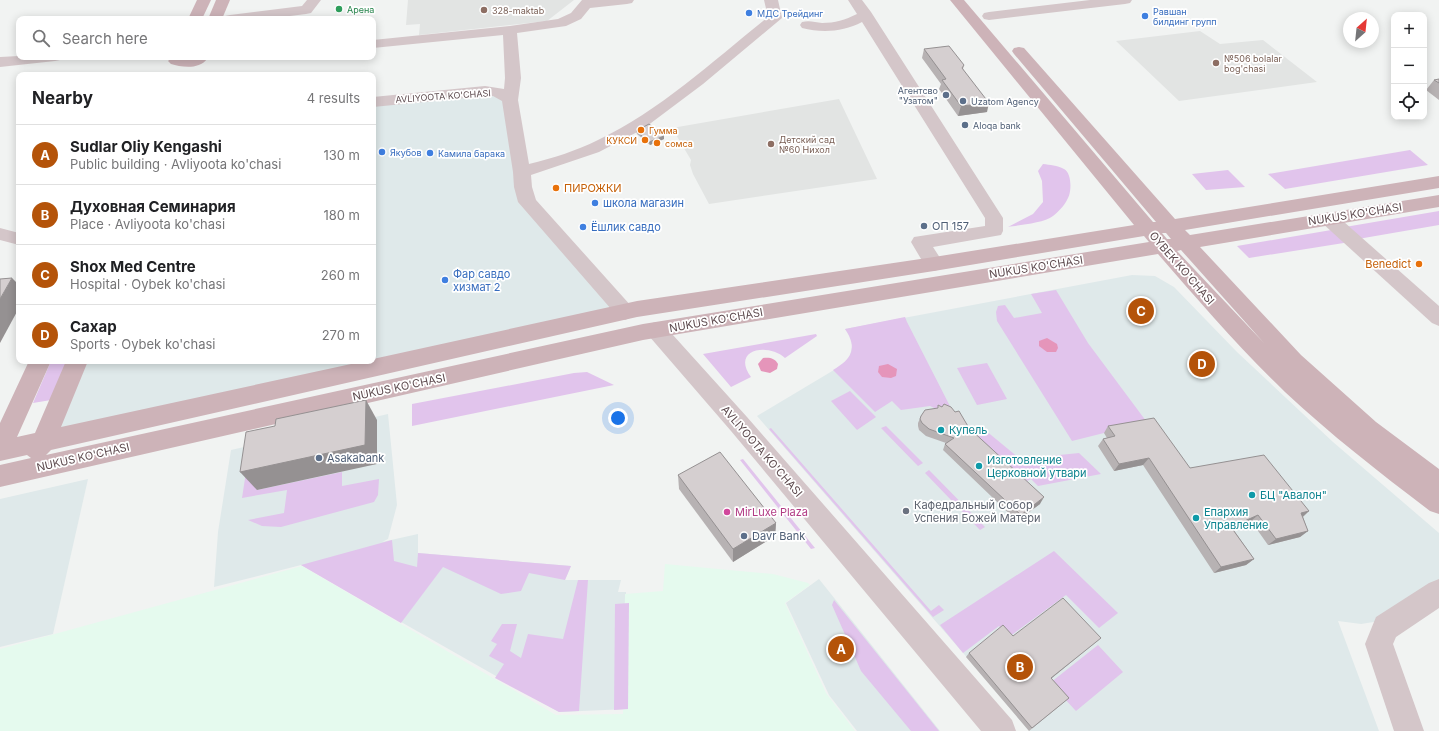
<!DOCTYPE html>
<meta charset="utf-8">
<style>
body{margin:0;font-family:Inter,sans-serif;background:#f6f6f6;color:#202124}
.controls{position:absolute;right:12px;top:12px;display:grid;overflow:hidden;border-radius:8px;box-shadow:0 2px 10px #0003}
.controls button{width:36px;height:36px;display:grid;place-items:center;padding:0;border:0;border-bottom:1px solid #e0e0e0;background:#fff;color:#202124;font:20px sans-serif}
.compass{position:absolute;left:1343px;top:12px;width:36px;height:36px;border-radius:50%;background:#fff;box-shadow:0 2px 10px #0003;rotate:27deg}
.you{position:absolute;left:618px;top:418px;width:14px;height:14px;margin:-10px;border:3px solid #fff;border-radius:50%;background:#1a73e8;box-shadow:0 0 0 6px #1a73e833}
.badge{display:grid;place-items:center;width:26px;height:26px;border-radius:50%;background:#b45309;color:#fff;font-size:13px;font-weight:700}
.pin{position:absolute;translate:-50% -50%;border:2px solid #fff;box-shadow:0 1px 4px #0006}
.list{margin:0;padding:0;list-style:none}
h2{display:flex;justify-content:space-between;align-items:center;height:52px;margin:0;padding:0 16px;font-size:17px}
h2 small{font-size:13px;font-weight:400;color:#757577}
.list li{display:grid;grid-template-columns:26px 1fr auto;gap:12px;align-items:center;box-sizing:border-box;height:60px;padding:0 16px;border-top:1px solid #e0e0e0}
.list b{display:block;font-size:15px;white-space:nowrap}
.list p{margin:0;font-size:13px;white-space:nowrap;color:#757577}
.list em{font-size:13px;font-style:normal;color:#757577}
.icon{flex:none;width:22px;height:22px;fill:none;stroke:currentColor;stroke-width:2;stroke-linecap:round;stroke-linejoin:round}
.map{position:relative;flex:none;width:1439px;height:731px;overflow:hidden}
.search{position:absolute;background:#fff;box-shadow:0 2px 10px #0003;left:16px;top:16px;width:360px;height:44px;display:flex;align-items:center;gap:10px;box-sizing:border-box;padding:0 14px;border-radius:8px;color:#757577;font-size:15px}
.panel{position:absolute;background:#fff;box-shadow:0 2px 10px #0003;left:16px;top:72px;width:360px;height:292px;border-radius:8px}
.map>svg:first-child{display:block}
</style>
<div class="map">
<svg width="1439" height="731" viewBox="0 0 1439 731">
<rect width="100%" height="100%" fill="#f1f3f2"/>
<g fill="#dfe9ea">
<path d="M503 95 523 187 625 312 44 441 77 361H373V102Z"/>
<path d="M1132 275 1155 276 1174 287 1237 352 1333 442 1439 533V588L1392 619 1361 624 1338 621 1379 731H1029L984 677 757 416 844 364 850 356 852 346 851 337 845 329Z"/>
<path d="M388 414 397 505 388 539 382 542 418 534V553L571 566 565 580H621L618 592H626L628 709 559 712 301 565 214 587 218 532 231 450Z"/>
<path d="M88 479 53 634 0 647V499Z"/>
<path d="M819 579 940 731H857L829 695 786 603Z"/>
</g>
<g fill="#e2e4e3">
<path d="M408 0H574L547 21 419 35 420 24 406 25Z"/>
<path d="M1200 31 1220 44 1263 40 1317 82 1179 101 1116 41Z"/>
<path d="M839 99 877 179 709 204 693 174 690 165 691 160 672 128Z"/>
</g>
<path fill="#e5faee" d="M665 564 773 574 808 583 810 585 785 603 826 693 855 731H0V649L302 566 556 715 623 714 625 594 663 591Z"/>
<g fill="#e1c4ec">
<path d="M1410 150 1428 165 1285 189 1268 174Z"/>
<path d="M1043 164C1050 165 1057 165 1064 169 1072 173 1072 193 1067 200 1064 206 1058 212 1053 216 1044 223 1020 225 1008 227L1033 214 1043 202 1042 181 1038 171Z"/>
<path d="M1228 170 1245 187 1206 190 1192 174Z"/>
<path d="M1439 211V225L1358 239 1345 227Z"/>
<path d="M1337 229 1350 242 1249 258 1237 246Z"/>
<path d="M1056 290 1088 343 1149 425 1104 433 1072 441 997 321 996 312 998 306 1005 305 1014 318 1042 313 1031 294Z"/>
<path d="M905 317 907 322 956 418 930 406 901 410 892 401 875 412 833 370C852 359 858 348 845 329Z"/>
<path d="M816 334 817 336 785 358C767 342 731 350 751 377L731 387 703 354Z"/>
<path d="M51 361H67L51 400 33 403Z"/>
<path d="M987 363 1007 399 977 405 957 368Z"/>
<path d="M587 372 614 385 412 426V404L574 373Z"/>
<path d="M850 391 876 417 857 430 831 401Z"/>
<path d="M886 426 923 463 918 466 881 428Z"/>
<path d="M771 428 931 611 939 605 944 610 933 617 769 429Z"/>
<path d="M985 430 1020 459 1079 453 1101 474 1038 486 1031 479 1027 481 973 441Z"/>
<path d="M250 446 257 490 342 472V486L379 479 378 495 374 502 281 527 262 526 248 520 284 513 287 490 242 498Z"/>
<path d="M743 459 815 548 811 549 740 460Z"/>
<path d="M929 470 985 527 980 530 925 473Z"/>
<path d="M392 540 394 561 417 567 418 553 571 566 565 580 529 573 521 591 501 594 443 567 401 623 301 565Z"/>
<path d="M1054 551 1118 613 1099 628 1066 595 1009 637 999 626 963 653 940 625Z"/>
<path d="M578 580H588L579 711 559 712 495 678 504 664 489 656 497 644 491 641 502 624H517L510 651 521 658 528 634 563 639Z"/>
<path d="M834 600 939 731H911L861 671 832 605Z"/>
<path d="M629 603 628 709 614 710 615 604Z"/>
<path d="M1098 645 1123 672 1076 711 1050 683Z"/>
</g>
<g fill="#e595ba">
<path d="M1047 338 1057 344 1058 348 1056 352H1047L1039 346V341Z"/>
<path d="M763 358C769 357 775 358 778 364L777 369 770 373 761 371 758 364Z"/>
<path d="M888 364 897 369 896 376 891 378 882 377 878 372 879 366Z"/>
</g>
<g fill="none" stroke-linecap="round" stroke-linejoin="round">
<g fill="#d4c6c9" fill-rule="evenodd">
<path d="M307 0H321L311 13 306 14 266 19H223L225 16 230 15 302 6Z"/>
<path d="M582 0H634L632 3 627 4 590 8 581 19 566 26 517 33 521 78 518 100 529 164C553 158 576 151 598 140 661 110 714 60 768 17L764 0H778L782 18 703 84 643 129 599 152 531 175 532 187 536 200 632 307 635 312 632 317 625 320 618 317 518 202 514 187 513 172 502 101 493 96H485L373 107V97L485 86 504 89 505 78 503 35 373 48V40L510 26 558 19 571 13Z"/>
<path d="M848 0H862L871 12 1003 218V231L1001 235 933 247 944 264 941 269 934 271 927 269 911 242 914 237 985 226V218L862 22C843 32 822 33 802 28L800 25 802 22C809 20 815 22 822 23 835 23 845 20 857 14Z"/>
<path d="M1090 0H1132L1130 3 1125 4 989 20 984 19 982 16 984 13 989 12Z"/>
<path d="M19 56V57H62L60 60 55 61 0 67V57Z"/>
<path d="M1328 212 1335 214 1439 306V326L1432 323 1321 222 1319 218 1321 214Z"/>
<path d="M0 228 19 233V245L0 240Z"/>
<path d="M656 322 663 324 747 417 1012 720 1016 731H981L731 431 649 336 645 330 649 324Z"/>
<path d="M1439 579V608L1396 637 1393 644 1424 731H1394L1365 644 1376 617 1429 583Z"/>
</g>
<g fill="#cdb3b8" fill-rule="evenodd">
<path d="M197 0H211L202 19H188Z"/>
<path d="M216 0H230L222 19H208Z"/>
<path d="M950 0H964L1153 222H1156L1014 54 1012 51 1014 48 1019 47 1024 48 1175 219 1439 176V188L1185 230 1190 235 1439 195V207L1200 247 1301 355 1376 422 1439 469V514L1430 511C1380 473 1331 435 1285 392 1240 349 1199 301 1158 254L643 340 0 487V465L31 458 27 455 0 461V423L29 361H51L17 437 35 433 66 361H88L61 427 365 361H373V359L637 301 934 257 1134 225ZM1162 233H1166L1171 239H1167ZM1144 236 1149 242 643 324 46 455 51 450 637 317 934 271ZM1181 250 1264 343 1177 251Z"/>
<path d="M174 57 185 58 205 57 207 59C199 70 181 67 171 64L168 61 171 58Z"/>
</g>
</g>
<g fill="#b7b2b3">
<path d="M924 49 964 65 963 69 987 112 958 116 939 89 941 84 922 58Z"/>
<path d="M1439 79V100L1426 90 1434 80Z"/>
<path d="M636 131 664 136V139L650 145 637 134Z"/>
<path d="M921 416 969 428 1040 504 1017 521 943 450 945 444 946 443 926 436 919 430 918 426V423Z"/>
<path d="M1108 426 1190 468 1309 511 1303 517 1308 531 1300 537 1268 545 1251 521 1233 529 1254 559 1246 565 1214 573 1143 465 1114 471 1098 446 1103 439 1107 438 1104 433Z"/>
<path d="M678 475 776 523 775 536 733 562 679 489Z"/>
<path d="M1013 636 1097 641 1051 678 1069 698 1029 731 966 657 969 653Z"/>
</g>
<g fill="#959192">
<path d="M989 103 987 112 958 116 961 106Z"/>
<path d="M664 136V139L650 145 649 142Z"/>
<path d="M12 278 19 285V308L0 343V299Z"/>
<path d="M366 400 377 420V464L257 490 240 472Z"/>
<path d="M1149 458 1143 465 1114 471 1119 464Z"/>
<path d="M1044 497 1040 504 1017 521 1021 515Z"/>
<path d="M1309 511 1301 518V513Z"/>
<path d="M1258 515 1251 521 1224 533 1231 527Z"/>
<path d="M776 523 775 536 733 562V549Z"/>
<path d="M1308 531 1300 537 1268 545 1276 539Z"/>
<path d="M1254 559 1246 565 1214 573 1221 567Z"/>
<path d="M1101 638 1097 641 1047 682 1051 678Z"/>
</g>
<g fill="#d5cfd0" stroke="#959192">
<path d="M949 46 964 65 962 68 989 103 961 106 942 80 946 79 924 49Z"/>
<path d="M1439 79V83L1434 80Z"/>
<path d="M649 124 664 136 649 142 636 131Z"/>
<path d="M12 278 0 299V279Z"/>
<path d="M366 400 365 445 240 472 246 432 275 426 276 419Z"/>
<path d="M944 404 951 407 955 412 959 411 969 428 1044 497 1021 515 945 444 954 438 929 429 922 423 920 419 921 416 925 410 938 408V405L942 407Z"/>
<path d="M1154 418 1190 468 1264 455 1309 511 1301 513 1308 531 1276 539 1258 515 1231 527 1254 559 1221 567 1149 458 1119 464 1103 439 1115 436 1108 426Z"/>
<path d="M720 452 776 523 733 549 678 475Z"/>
<path d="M1063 598 1101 638 1051 678 1069 698 1032 728 969 653 1003 625 1013 636Z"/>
</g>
<circle fill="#2e9e5b" stroke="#fff" stroke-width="1.5" cx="339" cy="9" r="4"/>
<g fill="#8d6e63" stroke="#fff" stroke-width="1.5">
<circle cx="484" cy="10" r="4"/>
<circle cx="1216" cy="63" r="4"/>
<circle cx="771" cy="144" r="4"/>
</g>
<g fill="#3f7fe0" stroke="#fff" stroke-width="1.5">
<circle cx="749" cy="13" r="4"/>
<circle cx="1145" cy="16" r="4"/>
<circle cx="382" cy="152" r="4"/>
<circle cx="430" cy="153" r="4"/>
<circle cx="595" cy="203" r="4"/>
<circle cx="583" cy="227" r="4"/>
<circle cx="445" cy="280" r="4"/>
</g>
<g fill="#5c6f8a" stroke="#fff" stroke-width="1.5">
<circle cx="946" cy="95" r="4"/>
<circle cx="963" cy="101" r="4"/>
<circle cx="965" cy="125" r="4"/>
<circle cx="924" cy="226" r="4"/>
<circle cx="319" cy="458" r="4"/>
<circle cx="744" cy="536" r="4"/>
</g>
<g fill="#e8710a" stroke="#fff" stroke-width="1.5">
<circle cx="641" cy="130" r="4"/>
<circle cx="645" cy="140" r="4"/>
<circle cx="657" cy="143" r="4"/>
<circle cx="556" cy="188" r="4"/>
<circle cx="1419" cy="264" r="4"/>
</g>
<g fill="#0f9aa8" stroke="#fff" stroke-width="1.5">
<circle cx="941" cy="430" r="4"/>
<circle cx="979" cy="466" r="4"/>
<circle cx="1252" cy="495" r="4"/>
<circle cx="1196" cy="518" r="4"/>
</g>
<circle fill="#6b7280" stroke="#fff" stroke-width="1.5" cx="906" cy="511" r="4"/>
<circle fill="#d1479c" stroke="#fff" stroke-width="1.5" cx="727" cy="512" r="4"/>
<g text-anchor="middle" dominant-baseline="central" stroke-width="3.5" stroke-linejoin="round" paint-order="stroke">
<g font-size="9" fill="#27864d" stroke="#fff" text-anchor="start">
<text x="347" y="9">Арена</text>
</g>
<g font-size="9" fill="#785e54" stroke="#fff" text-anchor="start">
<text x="492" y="10">328-maktab</text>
<text x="1224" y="58">№506 bolalar<tspan x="1224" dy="10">bog'chasi</tspan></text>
<text x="779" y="139">Детский сад<tspan x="779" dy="10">№60 Нихол</tspan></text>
</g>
<g font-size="9" fill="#366cbe" stroke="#fff" text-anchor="start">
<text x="1153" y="11">Равшан<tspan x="1153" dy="10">билдинг групп</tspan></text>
<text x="757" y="13">МДС Трейдинг</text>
<text x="390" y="152">Якубов</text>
<text x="438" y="153">Камила барака</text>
</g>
<g font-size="9" fill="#4e5e75" stroke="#fff" text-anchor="start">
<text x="938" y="90" text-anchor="end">Агентсво<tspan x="938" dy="10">"Узатом"</tspan></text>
<text x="971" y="101">Uzatom Agency</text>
<text x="973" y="125">Aloqa bank</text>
</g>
<g font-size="9" fill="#5d4a4e" stroke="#fff">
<text transform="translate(443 96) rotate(-4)">AVLIYOOTA KO'CHASI</text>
</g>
<g font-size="9" fill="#c56008" stroke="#fff" text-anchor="start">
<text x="649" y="130">Гумма</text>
<text x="637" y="140" text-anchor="end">КУКСИ</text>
<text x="665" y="143">сомса</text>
</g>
<g font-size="11" fill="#c56008" stroke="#fff" text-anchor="start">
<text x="564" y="188">ПИРОЖКИ</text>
<text x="1411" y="264" text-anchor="end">Benedict</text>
</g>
<g font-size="11" fill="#366cbe" stroke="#fff" text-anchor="start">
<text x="603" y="203">школа магазин</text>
<text x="591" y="227">Ёшлик савдо</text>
<text x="453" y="274">Фар савдо<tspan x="453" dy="13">хизмат 2</tspan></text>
</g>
<g font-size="11" fill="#5d4a4e" stroke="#fff">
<text transform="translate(1355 214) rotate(-9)">NUKUS KO'CHASI</text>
<text transform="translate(1036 267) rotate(-9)">NUKUS KO'CHASI</text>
<text transform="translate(1182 268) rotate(49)">OYBEK KO'CHASI</text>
<text transform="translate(716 320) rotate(-10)">NUKUS KO'CHASI</text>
<text transform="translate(399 387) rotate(-12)">NUKUS KO'CHASI</text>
<text transform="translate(762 451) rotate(49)">AVLIYOOTA KO'CHASI</text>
<text transform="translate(83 457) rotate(-13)">NUKUS KO'CHASI</text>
</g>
<g font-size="11" fill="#4e5e75" stroke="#fff" text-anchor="start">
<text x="932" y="226">ОП 157</text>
<text x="327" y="458">Asakabank</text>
<text x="752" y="536">Davr Bank</text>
</g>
<g font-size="11" fill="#0d838f" stroke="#fff" text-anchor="start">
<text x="949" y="430">Купель</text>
<text x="987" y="460">Изготовление<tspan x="987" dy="13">Церковной утвари</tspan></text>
<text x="1260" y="495">БЦ "Авалон"</text>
<text x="1204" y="512">Епархия<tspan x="1204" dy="13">Управление</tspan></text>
</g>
<g font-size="11" fill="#5b616d" stroke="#fff" text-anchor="start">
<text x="914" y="505">Кафедральный Собор<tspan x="914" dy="13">Успения Божeй Матери</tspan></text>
</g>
<g font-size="11" fill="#b23c85" stroke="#fff" text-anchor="start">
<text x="735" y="512">MirLuxe Plaza</text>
</g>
</g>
</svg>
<div class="controls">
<button>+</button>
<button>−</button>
<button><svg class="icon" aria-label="locate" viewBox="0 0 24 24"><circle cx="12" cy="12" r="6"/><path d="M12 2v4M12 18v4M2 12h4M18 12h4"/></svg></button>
</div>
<svg class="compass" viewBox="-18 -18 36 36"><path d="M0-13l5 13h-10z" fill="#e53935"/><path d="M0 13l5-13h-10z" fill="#757577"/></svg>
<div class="you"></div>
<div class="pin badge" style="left:841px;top:649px">A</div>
<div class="pin badge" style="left:1020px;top:667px">B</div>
<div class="pin badge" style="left:1141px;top:311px">C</div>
<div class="pin badge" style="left:1202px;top:364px">D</div>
<div class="search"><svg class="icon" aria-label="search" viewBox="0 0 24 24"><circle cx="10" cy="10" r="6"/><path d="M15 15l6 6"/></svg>Search here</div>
<section class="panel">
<h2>Nearby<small>4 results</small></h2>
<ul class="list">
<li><span class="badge">A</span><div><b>Sudlar Oliy Kengashi</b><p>Public building · Avliyoota ko'chasi</p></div><em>130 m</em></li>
<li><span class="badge">B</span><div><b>Духовная Семинария</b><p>Place · Avliyoota ko'chasi</p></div><em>180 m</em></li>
<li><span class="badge">C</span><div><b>Shox Med Centre</b><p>Hospital · Oybek ko'chasi</p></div><em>260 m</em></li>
<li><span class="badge">D</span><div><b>Сахар</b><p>Sports · Oybek ko'chasi</p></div><em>270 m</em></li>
</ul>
</section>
</div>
